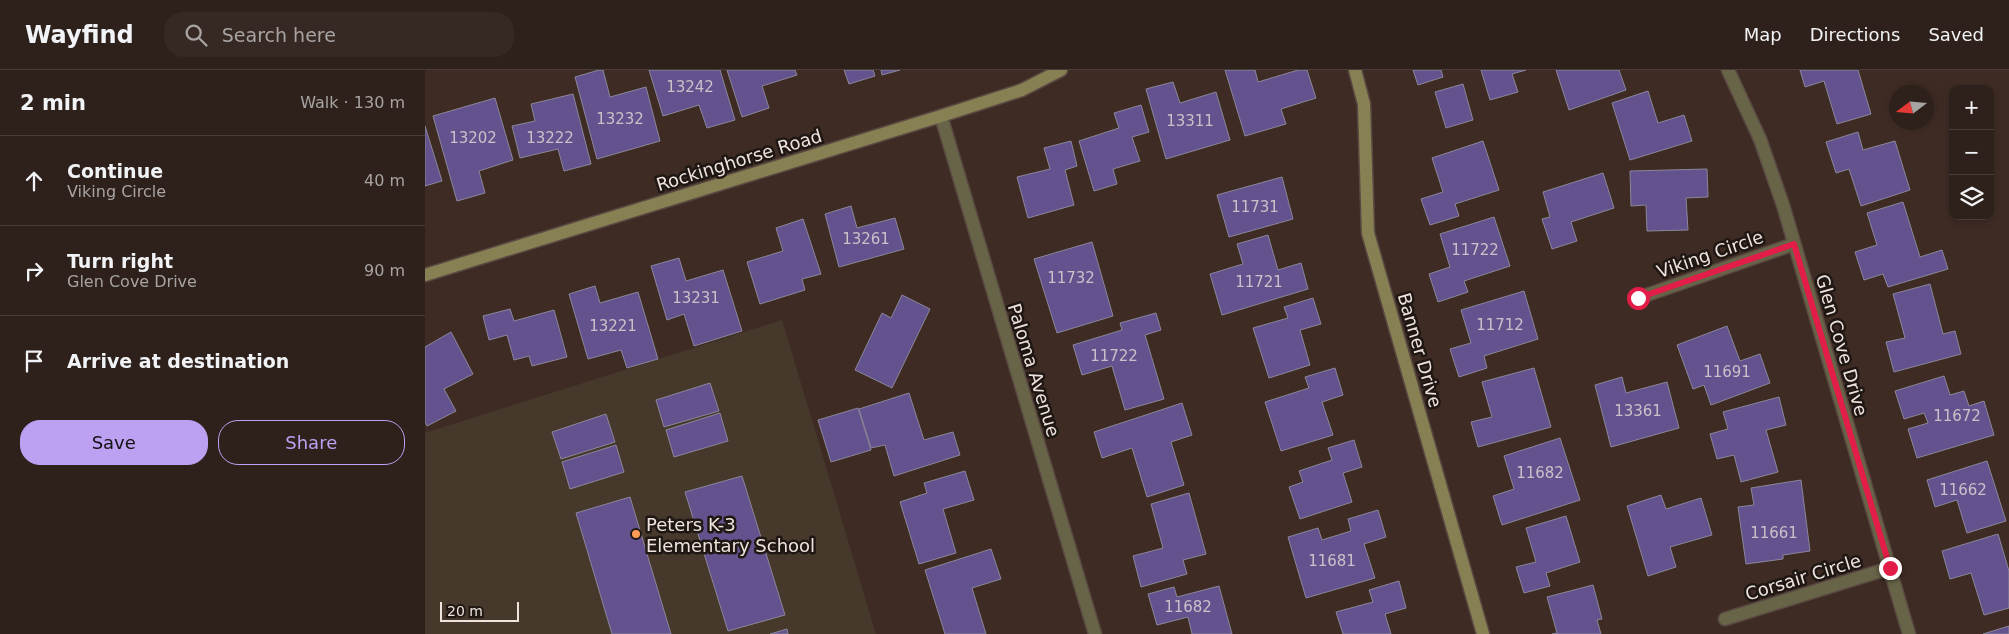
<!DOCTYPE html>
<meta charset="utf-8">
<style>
body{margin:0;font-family:"DejaVu Sans",sans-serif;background:#362924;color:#f1f3f6}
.controls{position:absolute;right:15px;top:15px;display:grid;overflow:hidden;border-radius:10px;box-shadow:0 2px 8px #0003}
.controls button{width:45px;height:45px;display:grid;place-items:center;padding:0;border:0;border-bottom:1px solid #493e3a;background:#2e211b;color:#f1f3f6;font:25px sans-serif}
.compass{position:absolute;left:1464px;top:15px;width:45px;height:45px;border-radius:50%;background:#2e211b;box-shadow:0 2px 8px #0003;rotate:254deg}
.scale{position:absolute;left:15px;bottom:12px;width:79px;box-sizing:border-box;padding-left:5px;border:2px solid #efe3dd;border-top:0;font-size:14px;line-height:18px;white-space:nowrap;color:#efe3dd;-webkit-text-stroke:4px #1f1713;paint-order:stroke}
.stop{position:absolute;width:15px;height:15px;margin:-11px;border:4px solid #e11d48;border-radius:50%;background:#fff}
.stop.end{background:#e11d48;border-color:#fff;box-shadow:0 1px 5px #0008}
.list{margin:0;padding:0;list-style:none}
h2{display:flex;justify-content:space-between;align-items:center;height:65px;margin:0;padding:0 20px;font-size:21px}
h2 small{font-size:16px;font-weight:400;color:#a7a3a3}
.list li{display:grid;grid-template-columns:32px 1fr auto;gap:15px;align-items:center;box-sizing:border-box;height:90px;padding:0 20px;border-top:1px solid #493e3a}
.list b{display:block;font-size:19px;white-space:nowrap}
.list p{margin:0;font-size:16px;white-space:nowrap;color:#a7a3a3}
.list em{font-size:16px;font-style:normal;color:#a7a3a3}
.actions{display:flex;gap:10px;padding:15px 20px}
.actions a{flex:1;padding:11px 0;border:1px solid #bca0f2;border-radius:20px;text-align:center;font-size:18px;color:#bca0f2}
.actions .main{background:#bca0f2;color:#111}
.icon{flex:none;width:28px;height:28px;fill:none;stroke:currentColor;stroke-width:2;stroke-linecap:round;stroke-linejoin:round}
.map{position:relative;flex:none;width:1584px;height:564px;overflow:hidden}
header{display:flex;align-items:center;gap:30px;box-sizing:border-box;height:70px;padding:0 25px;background:#2e211b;border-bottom:1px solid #493e3a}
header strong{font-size:24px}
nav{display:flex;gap:28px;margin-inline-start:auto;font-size:18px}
.search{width:350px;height:45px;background:#362924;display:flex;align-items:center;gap:12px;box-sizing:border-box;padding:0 18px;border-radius:20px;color:#a7a3a3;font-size:19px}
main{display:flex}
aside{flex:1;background:#2e211b}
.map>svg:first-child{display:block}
</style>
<header>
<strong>Wayfind</strong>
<div class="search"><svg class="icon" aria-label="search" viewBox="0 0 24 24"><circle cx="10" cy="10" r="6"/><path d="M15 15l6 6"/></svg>Search here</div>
<nav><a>Map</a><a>Directions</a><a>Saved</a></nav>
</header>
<main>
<aside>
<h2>2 min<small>Walk · 130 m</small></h2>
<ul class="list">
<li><svg class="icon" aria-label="ahead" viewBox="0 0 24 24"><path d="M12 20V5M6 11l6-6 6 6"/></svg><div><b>Continue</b><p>Viking Circle</p></div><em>40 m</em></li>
<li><svg class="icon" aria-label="right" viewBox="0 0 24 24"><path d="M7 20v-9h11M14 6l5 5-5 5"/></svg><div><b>Turn right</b><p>Glen Cove Drive</p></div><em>90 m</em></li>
<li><svg class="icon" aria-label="arrive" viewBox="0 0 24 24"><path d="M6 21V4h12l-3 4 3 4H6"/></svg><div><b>Arrive at destination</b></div></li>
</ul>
<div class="actions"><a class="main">Save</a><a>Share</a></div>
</aside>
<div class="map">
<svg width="1584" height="564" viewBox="0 0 1584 564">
<rect width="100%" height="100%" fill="#3e2c24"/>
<path fill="#47382c" d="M357 250 451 564H0V363Z"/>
<g fill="#63528d" stroke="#8b879a">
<path d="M174 0H178L185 27 221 17 235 71 172 89 150 7Z"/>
<path d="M224 0H295L310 50 282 58 274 35 238 46Z"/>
<path d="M302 0H370L372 5 337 16 344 38 317 47Z"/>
<path d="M419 0H448L450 6 424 14Z"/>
<path d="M456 0H475L457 5Z"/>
<path d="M800 0H830L833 12 873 0H882L891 28 856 39 861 54 820 66Z"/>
<path d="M988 0H1016L1018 7 993 15Z"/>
<path d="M1056 0H1101L1087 4 1093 22 1065 30Z"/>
<path d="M1131 0H1194L1201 20 1144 40Z"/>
<path d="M1375 0H1433L1446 44 1412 54 1399 11 1380 17Z"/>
<path d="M748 12 755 33 791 22 805 70 741 89 721 19Z"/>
<path d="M1038 14 1048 50 1021 58 1010 22Z"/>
<path d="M1223 21 1233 53 1259 45 1267 71 1205 90 1187 33Z"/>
<path d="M148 24 166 94 139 101 133 79 95 88 87 56 110 51 106 34Z"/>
<path d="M70 28 88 90 54 101 60 123 32 131 8 46Z"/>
<path d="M716 35 724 62 707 67 715 91 688 99 692 114 669 121 654 71 694 58 689 43Z"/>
<path d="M0 56 17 111 0 116Z"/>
<path d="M1433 62 1438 80 1470 71 1485 120 1436 136 1424 99 1411 103 1401 72Z"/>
<path d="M646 71 652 96 640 100 649 135 603 148 592 107 625 99 619 78Z"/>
<path d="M1058 71 1074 120 1030 134 1034 146 1005 155 996 129 1018 122 1007 88Z"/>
<path d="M1282 99 1283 127 1261 128 1263 160 1222 161 1221 135 1206 136 1205 101Z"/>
<path d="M1178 103 1189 138 1146 152 1152 171 1127 179 1117 149 1125 147 1118 122Z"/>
<path d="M857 107 868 149 804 167 792 125Z"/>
<path d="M1478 132 1495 187 1517 180 1523 199 1463 217 1458 204 1439 210 1430 182 1452 175 1442 143Z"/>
<path d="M426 136 432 158 470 148 479 179 414 197 400 144Z"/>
<path d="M1069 147 1085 196 1039 211 1043 222 1013 232 1004 204 1025 197 1015 164Z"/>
<path d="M378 149 396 204 377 209 380 220 335 234 322 192 358 181 351 158Z"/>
<path d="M843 165 853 200 876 193 883 219 797 245 785 204 818 194 812 174Z"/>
<path d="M667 172 688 246 632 263 609 189Z"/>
<path d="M254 188 261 211 298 200 317 261 269 276 259 244 242 250 226 196Z"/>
<path d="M1505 214 1518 264 1530 261 1536 284 1469 302 1461 272 1480 268 1468 224Z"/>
<path d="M170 216 175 233 213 222 233 289 202 298 196 280 163 289 144 224Z"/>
<path d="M1099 221 1113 269 1059 286 1062 298 1034 307 1025 279 1046 273 1036 240Z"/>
<path d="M477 225 505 239 467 318 430 300 457 243 466 248Z"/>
<path d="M888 228 896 254 875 260 885 295 844 308 828 258 863 248 859 237Z"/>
<path d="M85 239 89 251 129 240 142 287 107 296 104 286 89 290 82 265 64 270 58 246Z"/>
<path d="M731 243 736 260 720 265 739 329 700 340 687 296 657 305 648 275 697 260 695 253Z"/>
<path d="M1302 256 1315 291 1335 284 1345 313 1286 335 1279 315 1268 319 1252 275Z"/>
<path d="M26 262 48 304 19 319 31 341 2 356 0 352V277Z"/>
<path d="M910 298 918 325 897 332 908 365 856 381 840 332 884 318 880 307Z"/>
<path d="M1109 298 1126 357 1053 377 1046 352 1067 347 1057 312Z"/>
<path d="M1519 306 1525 325 1539 321 1544 336 1559 331 1569 365 1492 388 1483 359 1503 353 1499 343 1479 349 1470 321Z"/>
<path d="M1197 307 1201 323 1242 312 1254 358 1186 377 1170 315Z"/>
<path d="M285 313 294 341 239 357 231 330Z"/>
<path d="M484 323 499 370 528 362 535 385 469 406 460 375 446 378 434 339Z"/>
<path d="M1354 327 1361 355 1341 360 1353 402 1316 412 1309 385 1292 389 1285 364 1303 359 1298 342Z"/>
<path d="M757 333 767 365 746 372 759 415 722 427 707 378 677 388 669 362Z"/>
<path d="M433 338 446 380 406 392 393 350Z"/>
<path d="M295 343 303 371 249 387 241 360Z"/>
<path d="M181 344 190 372 136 389 127 362Z"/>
<path d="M1135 368 1155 430 1077 455 1068 426 1089 419 1079 386Z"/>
<path d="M929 370 937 397 918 403 927 432 875 449 864 417 878 412 874 401 907 390 903 378Z"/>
<path d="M191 375 199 402 145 419 137 392Z"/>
<path d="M1562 391 1581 451 1542 463 1532 430 1510 437 1502 410Z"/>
<path d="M540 401 549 430 518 439 531 483 494 494 475 432 502 423 499 413Z"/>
<path d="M317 406 360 545 303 561 260 422Z"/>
<path d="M1376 410 1385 481 1358 485V489L1321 494 1313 437 1329 435 1326 418Z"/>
<path d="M764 423 781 484 758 490 762 504 716 517 708 486 738 478 726 434Z"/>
<path d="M1236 425 1241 439 1276 428 1287 465 1245 477 1251 497 1223 506 1202 436Z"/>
<path d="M205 427 246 564H187L151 443Z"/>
<path d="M953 440 961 467 939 474 950 508 881 528 863 467 893 458 897 470 926 461 923 449Z"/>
<path d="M1141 446 1155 492 1121 503 1125 516 1099 523 1091 497 1111 492 1101 458Z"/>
<path d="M1573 464 1584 501V538L1559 545 1546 503 1525 509 1517 481Z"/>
<path d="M566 479 576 509 547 518 561 564H520L500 500Z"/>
<path d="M974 511 981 538 960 544 966 564H918L911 542 948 532 944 520Z"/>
<path d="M1168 515 1177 549 1172 550 1176 564H1127L1132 563 1122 527Z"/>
<path d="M794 516 807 564H767L763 547 732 555 723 524 749 517 752 527Z"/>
<path d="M1584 556V564H1558Z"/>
<path d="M362 559 363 564H345Z"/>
</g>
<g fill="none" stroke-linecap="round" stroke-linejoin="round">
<defs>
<g id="street">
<path d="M1303 0 1335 69 1358 135 1484 564"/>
<path d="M516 46 670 564"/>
<path d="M1213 228 1369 174"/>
<path d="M1300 549 1465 498"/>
</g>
<g id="secondary">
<path d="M930 0 939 34 943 163 1058 564"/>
<path d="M0 205 516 46 597 20 636 0"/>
</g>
</defs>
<use href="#street" stroke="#5a4942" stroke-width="15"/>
<use href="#secondary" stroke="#5a4942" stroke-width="15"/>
<use href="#street" stroke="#676448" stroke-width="12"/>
<use href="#secondary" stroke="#868053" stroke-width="12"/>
</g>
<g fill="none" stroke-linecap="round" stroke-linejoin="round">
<path stroke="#e11d48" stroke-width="6" d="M1213 228 1369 174 1465 498"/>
</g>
<circle fill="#fe9c57" stroke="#1f1713" stroke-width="2" cx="211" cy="464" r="5"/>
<g text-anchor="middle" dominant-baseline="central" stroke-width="5" stroke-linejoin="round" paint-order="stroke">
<g font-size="15" fill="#ccbfc9">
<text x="265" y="17">13242</text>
<text x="195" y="49">13232</text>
<text x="765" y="51">13311</text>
<text x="48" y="68">13202</text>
<text x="125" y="68">13222</text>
<text x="830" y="137">11731</text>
<text x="441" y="169">13261</text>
<text x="1050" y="180">11722</text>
<text x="646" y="208">11732</text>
<text x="834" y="212">11721</text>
<text x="271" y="228">13231</text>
<text x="1075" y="255">11712</text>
<text x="188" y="256">13221</text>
<text x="689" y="286">11722</text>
<text x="1302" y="302">11691</text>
<text x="1213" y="341">13361</text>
<text x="1532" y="346">11672</text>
<text x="1115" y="403">11682</text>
<text x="1538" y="420">11662</text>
<text x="1349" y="463">11661</text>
<text x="907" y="491">11681</text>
<text x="763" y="537">11682</text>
</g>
<g font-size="18" fill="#efe3dd" stroke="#1f1713">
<text transform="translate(314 90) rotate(-17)">Rockinghorse Road</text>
<text transform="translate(1285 184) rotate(-19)">Viking Circle</text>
<text transform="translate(1417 275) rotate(74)">Glen Cove Drive</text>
<text transform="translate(995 280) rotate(74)">Banner Drive</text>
<text transform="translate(609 300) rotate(73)">Paloma Avenue</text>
<text transform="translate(1378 507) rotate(-17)">Corsair Circle</text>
</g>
<g font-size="18" fill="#efe3dd" stroke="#1f1713" text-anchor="start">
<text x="221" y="454">Peters K-3<tspan x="221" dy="21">Elementary School</tspan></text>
</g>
</g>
</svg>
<div class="controls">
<button>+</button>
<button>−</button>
<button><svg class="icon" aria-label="layers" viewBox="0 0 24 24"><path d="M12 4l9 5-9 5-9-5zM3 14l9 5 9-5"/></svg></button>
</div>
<svg class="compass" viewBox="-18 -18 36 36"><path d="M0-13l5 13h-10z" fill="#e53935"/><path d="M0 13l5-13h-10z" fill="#a7a3a3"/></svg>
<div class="scale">20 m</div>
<div class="stop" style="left:1213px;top:228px"></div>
<div class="stop end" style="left:1465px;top:498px"></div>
</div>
</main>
